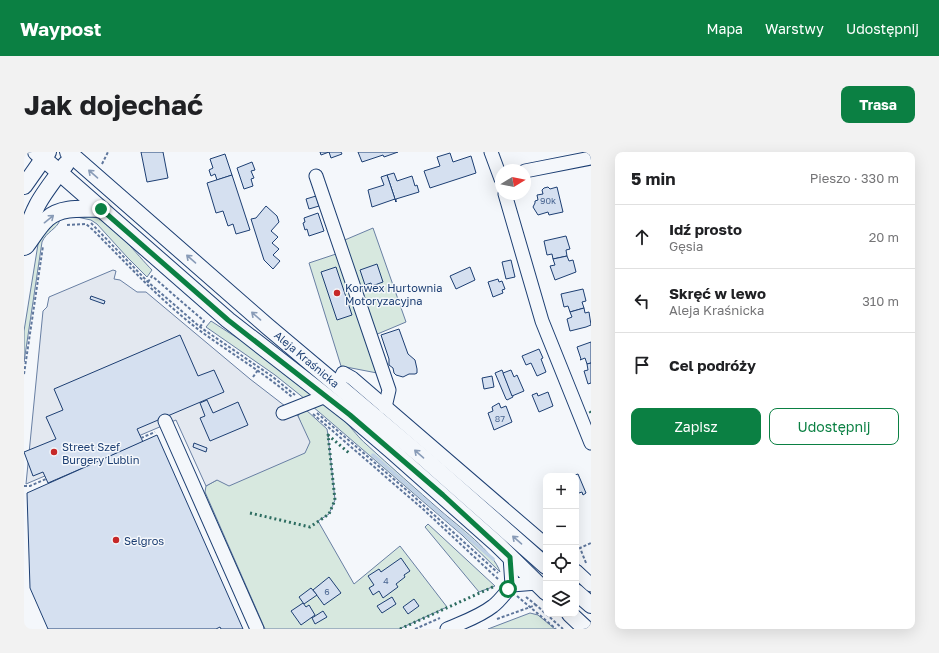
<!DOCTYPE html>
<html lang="pl">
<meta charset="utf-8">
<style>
body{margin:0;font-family:"Golos Text",sans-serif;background:#f2f2f2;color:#202124}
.controls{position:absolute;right:12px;bottom:12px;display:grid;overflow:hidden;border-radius:8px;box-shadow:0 4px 16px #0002}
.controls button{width:36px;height:36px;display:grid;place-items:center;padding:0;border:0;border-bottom:1px solid #e0e0e0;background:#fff;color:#202124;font:20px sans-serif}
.compass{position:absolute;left:471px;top:12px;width:36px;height:36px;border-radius:50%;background:#fff;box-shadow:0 4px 16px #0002;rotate:80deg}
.stop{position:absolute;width:12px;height:12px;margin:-9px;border:3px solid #0b8043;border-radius:50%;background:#fff}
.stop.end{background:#0b8043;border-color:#fff;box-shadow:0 1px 4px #0008}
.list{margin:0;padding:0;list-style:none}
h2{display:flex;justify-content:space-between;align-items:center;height:52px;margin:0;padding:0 16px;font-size:17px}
h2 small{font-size:13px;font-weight:400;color:#757577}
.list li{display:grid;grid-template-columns:26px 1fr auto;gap:12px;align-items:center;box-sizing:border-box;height:64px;padding:0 16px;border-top:1px solid #e0e0e0}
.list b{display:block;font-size:15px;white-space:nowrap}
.list p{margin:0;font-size:13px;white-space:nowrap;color:#757577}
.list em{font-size:13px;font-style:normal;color:#757577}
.actions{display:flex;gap:8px;padding:12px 16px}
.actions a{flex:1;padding:9px 0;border:1px solid #0b8043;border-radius:8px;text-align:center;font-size:14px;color:#0b8043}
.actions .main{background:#0b8043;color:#fff}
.icon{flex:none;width:22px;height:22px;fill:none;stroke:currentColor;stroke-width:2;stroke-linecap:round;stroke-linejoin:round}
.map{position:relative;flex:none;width:567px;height:477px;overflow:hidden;border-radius:8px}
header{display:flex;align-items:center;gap:24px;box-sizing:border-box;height:56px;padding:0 20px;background:#0b8043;color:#fff}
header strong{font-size:19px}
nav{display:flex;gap:22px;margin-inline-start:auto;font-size:14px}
.intro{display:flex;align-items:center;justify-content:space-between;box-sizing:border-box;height:96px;padding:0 24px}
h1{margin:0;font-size:28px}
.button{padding:10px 18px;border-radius:8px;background:#0b8043;color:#fff;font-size:14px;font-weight:700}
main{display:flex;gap:24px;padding:0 24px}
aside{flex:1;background:#fff;border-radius:8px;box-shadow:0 4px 16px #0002}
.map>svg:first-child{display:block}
</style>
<header>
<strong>Waypost</strong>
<nav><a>Mapa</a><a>Warstwy</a><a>Udostępnij</a></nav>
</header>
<div class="intro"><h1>Jak dojechać</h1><a class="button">Trasa</a></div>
<main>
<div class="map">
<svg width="567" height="477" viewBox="0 0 567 477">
<rect width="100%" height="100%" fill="#f4f7fb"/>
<g fill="#d7e8df" stroke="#687fa3">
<path d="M53 65C59 65 66 64 71 65 89 71 114 104 128 118L123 125 103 105 73 72 67 68Z"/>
<path d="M36 68C33 77 22 80 18 90L0 210V179L15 86 22 75Z"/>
<path d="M349 76 382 170 344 186 353 221 317 214 285 111 312 102 309 93Z"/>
<path d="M187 169 224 193 287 241V244L281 247 251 223 182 175Z"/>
<path d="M297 251C315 256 328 280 342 292 367 315 392 337 417 359 433 373 470 400 476 420L438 383 288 254Z"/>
<path d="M281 257 303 277 304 283 311 348 305 362 294 369 330 432 376 394 423 455 375 477H241L181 340 182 334 193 328 276 269 274 264 278 258Z"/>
<path d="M404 372 471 434 455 440 401 375Z"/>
<path d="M506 461 514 463 531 477H464Z"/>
</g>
<path fill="#e3e8f0" stroke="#687fa3" d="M89 118 92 119 90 127 96 128 113 140H122L226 227 274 264 286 290 281 301 205 334 193 328 182 334 152 268 2 332 19 159 23 155 25 145Z"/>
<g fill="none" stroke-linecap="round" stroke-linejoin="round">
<path stroke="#bed0e5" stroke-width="3.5" d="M349 303 469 407"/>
</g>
<g fill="#d5e0f0" stroke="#1d3f73">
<path d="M117 0H139L144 26 123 30Z"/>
<path d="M296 0H317L318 2 307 6 305 0 297 3Z"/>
<path d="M334 0H374L360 5 359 3 338 10Z"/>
<path d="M426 1 429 10 447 4 452 21 406 36 400 19 416 14 413 5Z"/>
<path d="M201 2 208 23 193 28 191 22 187 24 185 18 189 16 186 7Z"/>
<path d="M228 10 231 18 227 19 230 26 227 27 229 34 220 37 213 16Z"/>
<path d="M370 21 373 29 388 24 391 34 393 33 395 40 372 47V50L363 23Z"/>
<path d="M208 23 226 78 212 82 209 72 204 74 199 59 192 61 183 31Z"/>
<path d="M363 23 372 50 371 47 348 55 344 38 360 33 357 25Z"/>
<path d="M524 35 526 37 533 35 539 60 525 63 524 60 514 63 509 55 511 51V49L514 48 513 43 519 42 518 38 520 36Z"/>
<path d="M292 44 295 54 285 57 282 47Z"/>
<path d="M242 54 253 64 255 70 247 79 254 85 248 91 255 97 249 103 256 109 249 117 240 108 227 67 232 66Z"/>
<path d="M294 61 300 79 285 84 283 77 281 78 279 71 281 70 280 66Z"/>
<path d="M542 84 546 97 542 98 543 104 529 107 528 102 523 103 520 89Z"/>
<path d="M543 104 545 109 549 108 552 120 531 128 526 114 531 113 529 107Z"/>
<path d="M487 108 491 125 482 127 478 110Z"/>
<path d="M353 112 359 130 348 134 347 131 341 133 336 118Z"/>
<path d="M312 115 328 163 313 168 297 120Z"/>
<path d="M446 115 451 128 432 137 426 124Z"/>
<path d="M474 127 475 130 478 129 481 137 478 138 479 141 469 145 464 130Z"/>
<path d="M559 137 562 149 558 150 560 156 546 160 544 154 540 155 537 142Z"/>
<path d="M67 144 81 149 80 152 66 147Z"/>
<path d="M560 156 561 161 565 160 567 173 562 175 546 179 543 167 548 165 546 160Z"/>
<path d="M375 177 384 202 391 208 393 217V221L391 222H385L379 225 372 223 370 221 369 216 365 213V207L357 183Z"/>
<path d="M156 183 174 224 190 218 200 240 113 277 119 290 24 331 19 320 9 324 0 300 32 287 22 265 39 258 30 237Z"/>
<path d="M567 190V211L563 212 561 206 556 208 557 207 553 195Z"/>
<path d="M515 197 519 206 517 207 522 220 513 224 507 211 502 213 498 204Z"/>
<path d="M567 211V231L564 232 560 219 564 218 563 212Z"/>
<path d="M478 218 489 245 483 248 482 247 471 221Z"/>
<path d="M487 218 490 225 493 223 500 239 488 244 479 221Z"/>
<path d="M468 224 470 235 460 237 458 226Z"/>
<path d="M524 240 529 254 515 260 508 243 513 241 514 244Z"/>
<path d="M183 248 189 261 214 250 224 273 186 289 176 266 181 264 176 251Z"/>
<path d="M475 251 477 256 482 254 488 270 470 278 464 261 469 259 468 255Z"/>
<path d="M133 283 219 477H197L196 475 192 477H24L6 436 3 341Z"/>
<path d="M170 291 183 296 182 300 169 295Z"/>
<path d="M554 322 562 341 559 343 558 340 552 342V324H549Z"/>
<path d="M377 406 386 419 380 423 381 425 372 432 374 435 359 446 355 439 349 443 345 436 350 433 344 424 355 417 357 420Z"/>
<path d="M305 425 317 441 300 453 289 438Z"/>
<path d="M287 436 293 443 280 452 275 445Z"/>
<path d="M368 445 372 452 358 461 353 454Z"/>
<path d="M390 447 395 454 384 462 379 455Z"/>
<path d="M279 451 282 455 285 453 291 463 277 473 267 459Z"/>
<path d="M299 459 303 465 291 472 288 466Z"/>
</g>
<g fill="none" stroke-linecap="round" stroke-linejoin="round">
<defs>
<g id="minor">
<path d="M467 0 477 27"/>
<path d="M501 19 567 6"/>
<path d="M292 24 365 238 361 255"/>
<path d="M481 42 518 169 567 291"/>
<path d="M314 232 319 221 328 226 522 393"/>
<path d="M259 261 302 244"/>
<path d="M141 269 233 477"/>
<path d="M552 419 567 433"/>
<path d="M488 433 513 431"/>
<path d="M423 477C439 470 455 465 469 454 476 449 482 440 488 433L486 405"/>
</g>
<g id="major">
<path d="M12 0 204 168 326 263 368 299 473 392 522 440"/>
<path d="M44 0 243 174 401 307 522 414"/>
<path d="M0 34 24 0"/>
<path d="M2 94C9 85 15 74 23 67 37 54 60 57 77 57"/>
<path d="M0 95C6 57 19 42 42 12"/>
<path d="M552 440 567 453"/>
<path d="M546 462 562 477"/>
</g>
</defs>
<use href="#minor" stroke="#1d3f73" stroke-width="15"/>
<use href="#major" stroke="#1d3f73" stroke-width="18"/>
<g stroke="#5e769c" stroke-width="2" stroke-dasharray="3 2" stroke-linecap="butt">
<path d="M78 12 84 0"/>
<path d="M67 71 124 130 176 175 249 225 271 243"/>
<path d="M43 73 62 72 69 78C103 112 136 148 175 178 206 201 239 220 268 245"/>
<path d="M124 130 128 124 180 169 176 175"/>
<path d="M0 222 19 94"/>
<path d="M229 225 234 218"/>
<path d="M293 261 386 341 474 421"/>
<path d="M289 262 400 358 475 428"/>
<path d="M117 286 131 280"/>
<path d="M0 334H6L22 327"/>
<path d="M562 411 556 396 567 391"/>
<path d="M493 444 532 477"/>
<path d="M502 445 512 453"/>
<path d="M473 467 512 453 539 477"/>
<path d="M391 477 416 466"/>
</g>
<use href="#minor" stroke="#f4f7fb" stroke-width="13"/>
<use href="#major" stroke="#f4f7fb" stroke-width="16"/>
<g stroke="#2c6c60" stroke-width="3" stroke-dasharray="2 3" stroke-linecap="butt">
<path d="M566 259 567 261"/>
<path d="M226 361 286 375 305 362 311 348 304 283 325 301"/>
<path d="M376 477 471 434"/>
</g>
</g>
<defs><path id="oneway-shaft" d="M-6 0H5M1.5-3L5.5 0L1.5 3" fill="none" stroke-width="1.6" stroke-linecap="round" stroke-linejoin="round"/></defs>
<g stroke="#889bb7">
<use href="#oneway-shaft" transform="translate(69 22) rotate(-139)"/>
<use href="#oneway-shaft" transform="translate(25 67) rotate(-39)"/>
<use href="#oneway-shaft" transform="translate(167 107) rotate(-139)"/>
<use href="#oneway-shaft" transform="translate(232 164) rotate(-139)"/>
<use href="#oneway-shaft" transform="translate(395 302) rotate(-139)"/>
<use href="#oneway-shaft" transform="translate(493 388) rotate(-139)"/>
</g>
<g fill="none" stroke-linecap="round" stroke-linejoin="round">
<path stroke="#0b8043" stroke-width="5" d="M77 57 204 168 326 263 419 343 486 405 488 433 484 437"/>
</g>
<g fill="#c62828" stroke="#f4f7fb" stroke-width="1.5">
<circle cx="313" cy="141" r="4"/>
<circle cx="30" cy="300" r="4"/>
<circle cx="92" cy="388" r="4"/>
</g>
<g text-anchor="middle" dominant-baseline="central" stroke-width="3" stroke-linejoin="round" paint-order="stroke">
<g font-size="9" fill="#4b6792">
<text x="524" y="48">90k</text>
<text x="476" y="266">87</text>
<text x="362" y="428">4</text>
<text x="303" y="439">6</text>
</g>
<g font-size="11" fill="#1d3f73" stroke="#f4f7fb" text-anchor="start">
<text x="321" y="135">Korwex Hurtownia<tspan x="321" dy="13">Motoryzacyjna</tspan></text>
<text x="38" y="294">Street Szef<tspan x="38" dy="13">Burgery Lublin</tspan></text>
<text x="100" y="388">Selgros</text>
</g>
<g font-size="11" fill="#1d3f73" stroke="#f4f7fb">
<text transform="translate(283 207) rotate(40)">Aleja Kraśnicka</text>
</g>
</g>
</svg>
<div class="controls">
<button>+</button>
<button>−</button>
<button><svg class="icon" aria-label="locate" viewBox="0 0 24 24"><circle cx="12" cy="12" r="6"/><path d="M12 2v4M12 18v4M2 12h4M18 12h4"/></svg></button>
<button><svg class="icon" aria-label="layers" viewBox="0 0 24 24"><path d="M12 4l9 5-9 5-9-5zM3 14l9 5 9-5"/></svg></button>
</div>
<svg class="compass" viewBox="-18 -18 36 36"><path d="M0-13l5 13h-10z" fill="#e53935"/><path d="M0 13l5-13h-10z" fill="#757577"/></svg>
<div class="stop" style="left:484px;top:437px"></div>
<div class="stop end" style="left:77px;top:57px"></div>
</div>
<aside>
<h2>5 min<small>Pieszo · 330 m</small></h2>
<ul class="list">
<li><svg class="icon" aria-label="ahead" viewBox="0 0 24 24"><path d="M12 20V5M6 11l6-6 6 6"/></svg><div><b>Idź prosto</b><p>Gęsia</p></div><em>20 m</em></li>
<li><svg class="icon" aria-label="left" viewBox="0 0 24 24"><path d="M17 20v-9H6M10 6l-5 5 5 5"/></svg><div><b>Skręć w lewo</b><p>Aleja Kraśnicka</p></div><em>310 m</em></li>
<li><svg class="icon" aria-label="arrive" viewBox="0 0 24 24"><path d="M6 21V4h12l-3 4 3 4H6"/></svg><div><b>Cel podróży</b></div></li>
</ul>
<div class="actions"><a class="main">Zapisz</a><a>Udostępnij</a></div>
</aside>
</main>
